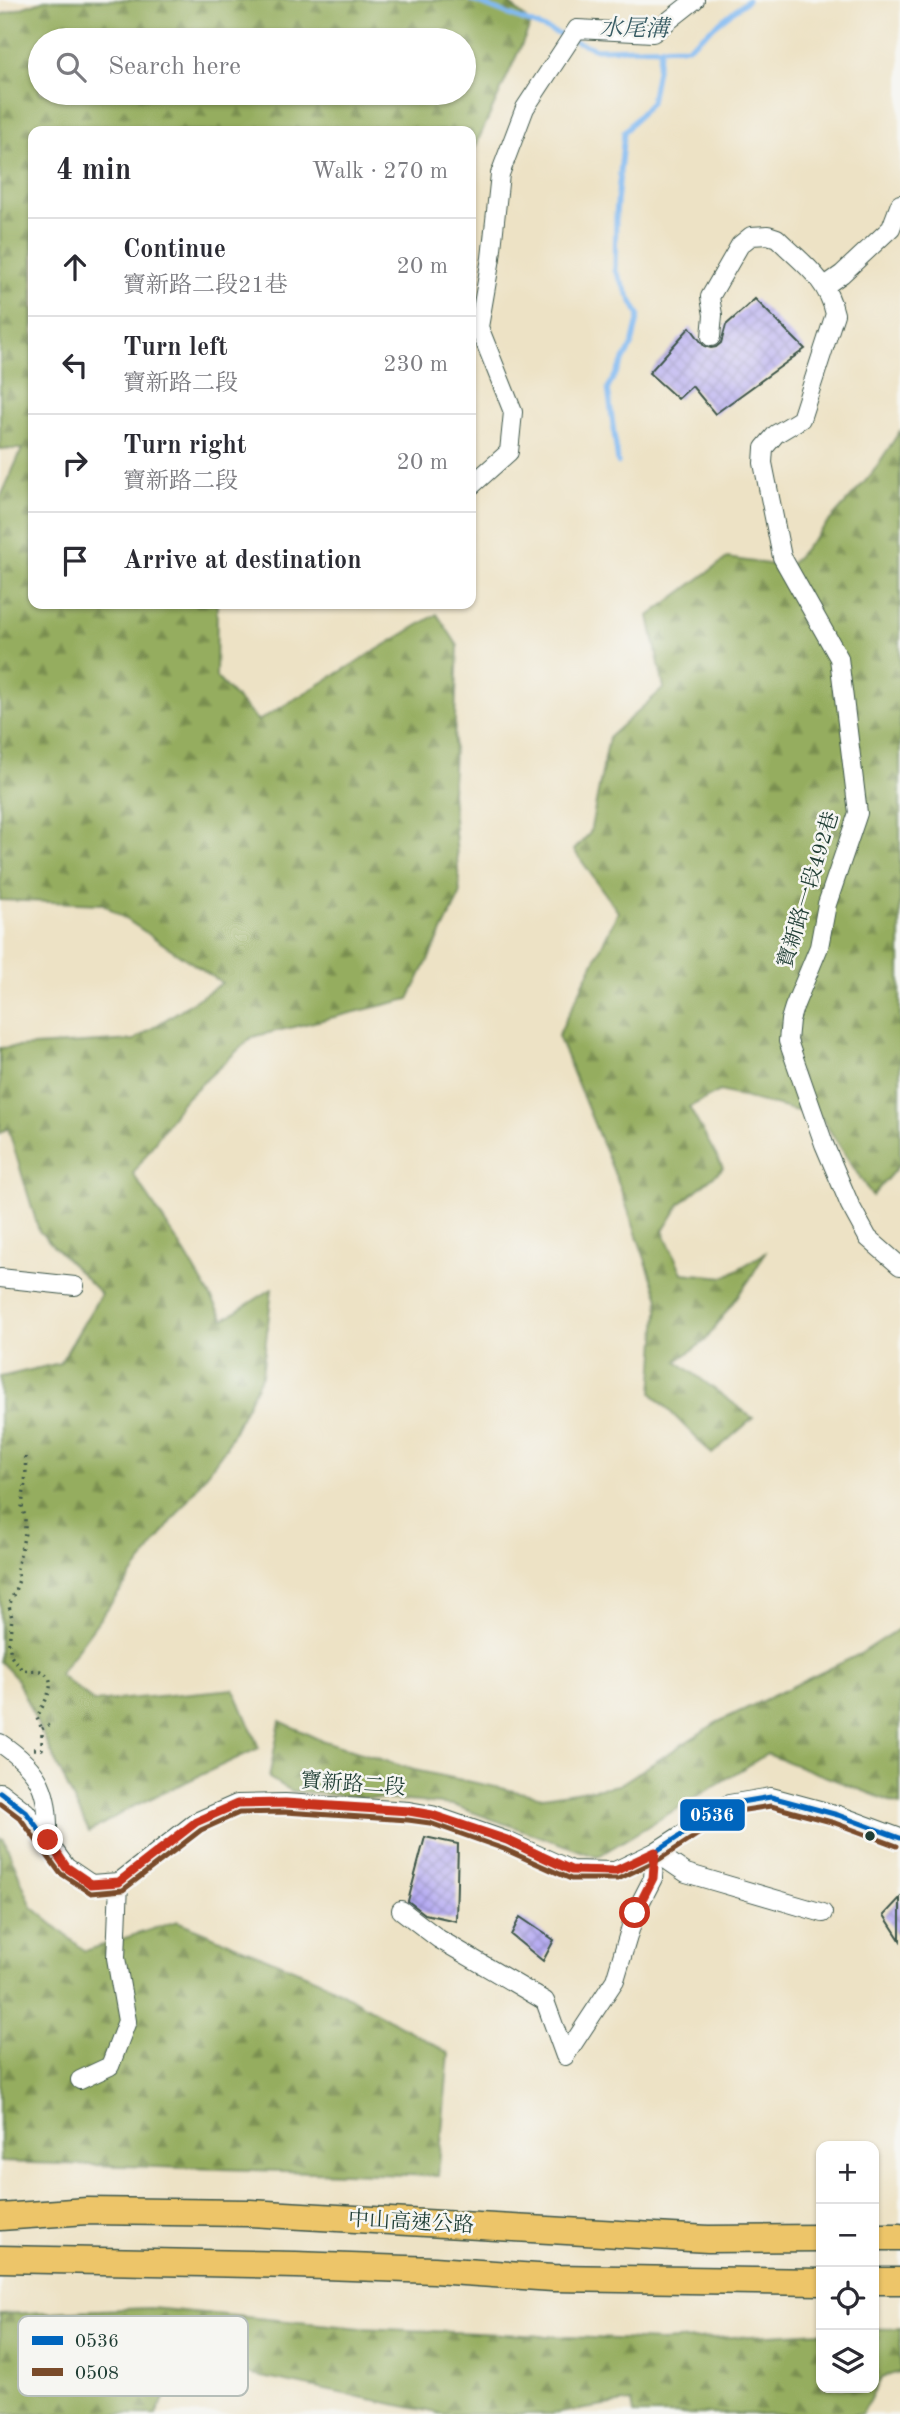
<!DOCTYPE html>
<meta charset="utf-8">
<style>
body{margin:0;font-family:"Old Standard TT","Noto Serif TC",serif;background:#f2f2f3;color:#2b2b33}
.controls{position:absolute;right:21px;bottom:21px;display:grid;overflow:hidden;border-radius:14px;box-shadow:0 2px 5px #0004}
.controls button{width:63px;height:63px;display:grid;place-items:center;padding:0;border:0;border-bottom:2px solid #e1e1e2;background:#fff;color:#2b2b33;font:35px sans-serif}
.stop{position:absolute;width:21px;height:21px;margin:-16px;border:5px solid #c8321e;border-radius:50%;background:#fff}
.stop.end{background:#c8321e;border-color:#fff;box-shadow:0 2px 7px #0008}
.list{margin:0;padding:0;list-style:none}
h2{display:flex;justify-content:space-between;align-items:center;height:91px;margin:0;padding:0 28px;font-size:30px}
h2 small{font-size:23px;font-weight:400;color:#7c7c81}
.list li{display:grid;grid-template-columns:46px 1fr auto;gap:21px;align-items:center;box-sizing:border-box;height:98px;padding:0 28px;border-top:2px solid #e1e1e2}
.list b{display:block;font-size:26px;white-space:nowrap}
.list p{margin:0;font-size:23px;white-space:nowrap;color:#7c7c81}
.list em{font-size:23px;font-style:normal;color:#7c7c81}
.icon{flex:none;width:38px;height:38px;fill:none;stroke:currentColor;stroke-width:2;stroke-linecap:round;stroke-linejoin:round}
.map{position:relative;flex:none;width:900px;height:2414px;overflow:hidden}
.search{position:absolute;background:#fff;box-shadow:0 2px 5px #0004;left:28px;top:28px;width:448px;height:77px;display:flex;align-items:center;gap:18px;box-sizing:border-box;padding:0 24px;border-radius:38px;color:#7c7c81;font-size:26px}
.panel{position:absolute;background:#fff;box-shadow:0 2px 5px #0004;left:28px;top:126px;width:448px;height:483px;border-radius:14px}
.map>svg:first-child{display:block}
</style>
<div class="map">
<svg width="900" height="2414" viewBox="0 0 900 2414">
<defs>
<pattern id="forest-firs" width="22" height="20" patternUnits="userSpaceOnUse" patternTransform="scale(1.75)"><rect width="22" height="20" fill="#95ad5f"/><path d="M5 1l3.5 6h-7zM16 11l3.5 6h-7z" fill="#798e4f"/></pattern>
<pattern id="building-cross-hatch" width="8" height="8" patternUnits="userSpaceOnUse" patternTransform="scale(1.75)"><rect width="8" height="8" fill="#b4a9f2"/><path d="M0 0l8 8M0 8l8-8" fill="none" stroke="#928bc5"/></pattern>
</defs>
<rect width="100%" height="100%" fill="#f6f6f2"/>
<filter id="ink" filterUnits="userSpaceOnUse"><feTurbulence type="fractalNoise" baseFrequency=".0143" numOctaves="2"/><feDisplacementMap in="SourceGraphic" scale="14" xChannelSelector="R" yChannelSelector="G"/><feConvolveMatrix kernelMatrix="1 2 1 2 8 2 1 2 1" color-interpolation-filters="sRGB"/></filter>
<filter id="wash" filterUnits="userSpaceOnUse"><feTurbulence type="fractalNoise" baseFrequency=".00686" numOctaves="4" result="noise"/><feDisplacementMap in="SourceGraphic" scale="28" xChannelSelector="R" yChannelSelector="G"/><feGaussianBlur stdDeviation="1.57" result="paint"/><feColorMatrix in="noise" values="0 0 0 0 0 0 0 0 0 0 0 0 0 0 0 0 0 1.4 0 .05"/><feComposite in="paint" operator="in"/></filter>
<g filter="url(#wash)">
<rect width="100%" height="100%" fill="#ede2c5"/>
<g fill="url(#forest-firs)" stroke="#5a754a" stroke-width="2" fill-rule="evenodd">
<path d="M45 0H506L531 24 471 156V131H33V604H217L216 677 258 721 437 614 458 646 452 793 460 895 409 999 252 1037 182 1102 133 1174 185 1253 224 1319 272 1289 262 1375 225 1449 59 1674 94 1702 234 1689 259 1748 130 1808 89 1832 16 1678 0 1661V1377L60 1363 101 1294 39 1231 8 1128 0 1133V1048L134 1040 222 983 103 904 0 900V499L22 449H0V15ZM40 40H464V93H40Z"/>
<path d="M900 431V1164L872 1196 821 1117 720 1091 689 1107 723 1168 680 1204 663 1231 682 1273 725 1277 765 1253 750 1279 705 1341 677 1361 753 1418 712 1454 652 1393 659 1299 620 1187 558 1036 618 912 574 850 590 833 609 737 664 688 649 616 727 558 788 567 871 475Z"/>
<path d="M900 1628V1805L767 1754 597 1857 453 1805 292 1791 269 1778 280 1721 318 1739 414 1770 543 1797 619 1785 716 1723 860 1654Z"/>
<path d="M0 1838 4 1839 32 1907 85 1951 177 1921 317 1979 449 2053 438 2176 0 2162Z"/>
<path d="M150 2308 361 2328 661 2341 821 2332V2388H874V2329L900 2328V2372L882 2377 862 2414H634L632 2402 552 2414H442L184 2361 156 2414H0V2314Z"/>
</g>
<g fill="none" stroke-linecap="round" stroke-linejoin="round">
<g stroke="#81baf2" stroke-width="5">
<path d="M471 0 566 37"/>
<path d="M575 41 596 49 688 47 748 0"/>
<path d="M618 463 608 388 632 345 639 315 615 270 616 214 624 132 651 102 661 48"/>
</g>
</g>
<g id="blocks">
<g fill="url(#building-cross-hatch)">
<path d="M755 299 805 349 715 414 692 386 678 399 649 373 690 327 704 346 711 348 716 347 721 343 726 325Z"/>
<path d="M425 1837 458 1844 456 1921 425 1914 408 1901Z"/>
<path d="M900 1898V1940L884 1915Z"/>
<path d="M520 1917 554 1940 543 1961 511 1935Z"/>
</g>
</g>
</g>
<g filter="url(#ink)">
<use href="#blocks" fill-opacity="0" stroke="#3e564a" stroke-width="2"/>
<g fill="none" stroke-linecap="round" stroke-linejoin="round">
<defs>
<g id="minor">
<path d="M825 286 842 274 891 228 900 204"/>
<path d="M711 337 713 315 710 297 740 245 751 236 768 235 777 238C802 263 827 278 835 314L801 419 776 434 764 448 763 463 782 557 839 658 858 813 827 904 819 947 794 1007 790 1020 788 1041 824 1144 850 1205 868 1238 900 1266"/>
<path d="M471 486 509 452 513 412 479 327 491 258 500 174 525 108 577 29 653 33 695 0"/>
<path d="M0 1278 75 1286"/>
<path d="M0 1743C42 1771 49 1792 48 1840"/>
<path d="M0 1792 26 1812 66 1867 91 1884 119 1882 196 1822 237 1804 285 1803 409 1811 432 1815 507 1841 571 1870 615 1871 655 1852 729 1804 771 1797 838 1815 900 1838"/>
<path d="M655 1852 686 1873 823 1913"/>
<path d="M401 1910 439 1939 545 2001 565 2056 615 1980 635 1913 653 1878 655 1852"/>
<path d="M80 2080 110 2066 127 2021 116 1958 119 1882"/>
</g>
<g id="highway">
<path d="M0 2217 87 2211 250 2213 708 2239 821 2238"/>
<path d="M874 2237H900"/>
<path d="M0 2259 296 2265 434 2270 553 2278 821 2282"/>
<path d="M874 2281H900"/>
</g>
</defs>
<use href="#minor" stroke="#3e564a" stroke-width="20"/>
<use href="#highway" stroke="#3e564a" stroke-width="29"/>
<g stroke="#3e564a" stroke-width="3.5" stroke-dasharray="2 5" stroke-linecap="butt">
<path d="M25 1457 26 1474 22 1506 25 1517V1533L17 1568 19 1580 9 1606 12 1618 9 1643 11 1655 22 1670C28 1671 35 1670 40 1671 63 1679 41 1706 37 1718L42 1729"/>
<path d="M34 1749H42V1729L49 1725"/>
</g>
<use href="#minor" stroke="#fff" stroke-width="18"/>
<use href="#highway" stroke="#edc569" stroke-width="26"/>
<defs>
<path id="bus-1" d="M0 1792 26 1812 66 1867 91 1884 119 1882 196 1822 237 1804 285 1803 409 1811 432 1815 507 1841 571 1870 615 1871 655 1852 729 1804 771 1797 838 1815 900 1838"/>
<path id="bus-2" d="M0 1803 20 1818 60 1873 91 1893 123 1890 201 1830 239 1813 285 1812 408 1820 430 1823 504 1849 571 1879H618L660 1859 732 1812 771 1806 835 1823 897 1846"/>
</defs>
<use href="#bus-1" stroke="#f6f6f2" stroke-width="10"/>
<use href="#bus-2" stroke="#f6f6f2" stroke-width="10"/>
<use href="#bus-1" stroke="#0065bd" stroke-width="5"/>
<use href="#bus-2" stroke="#7a4b2a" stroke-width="5"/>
</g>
</g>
<g fill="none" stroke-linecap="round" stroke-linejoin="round" filter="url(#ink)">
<path stroke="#c8321e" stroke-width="9" d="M48 1840 66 1867 91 1884 119 1882 196 1822 237 1804 285 1803 409 1811 432 1815 507 1840 571 1870 615 1871 655 1852 653 1878 635 1913"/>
</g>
<circle fill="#1f3d34" stroke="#f6f6f2" stroke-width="2.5" cx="870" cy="1836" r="6"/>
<g text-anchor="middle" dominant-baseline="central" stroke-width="5" stroke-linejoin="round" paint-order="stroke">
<g font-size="21" fill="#1f3d34" stroke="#f6f6f2">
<text transform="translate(809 890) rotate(-73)">寶新路一段492巷</text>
<text transform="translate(353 1785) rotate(4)">寶新路二段</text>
<text transform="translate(411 2223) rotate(3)">中山高速公路</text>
</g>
<g font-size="23" font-style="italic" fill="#385c64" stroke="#f6f6f2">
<text transform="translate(634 29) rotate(1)">水尾溝</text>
</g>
</g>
<rect x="18" y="2316" width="230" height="80" rx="10" fill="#f6f6f2" stroke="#b6beb9" stroke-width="2"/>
<rect x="32" y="2336" width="31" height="9" fill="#0065bd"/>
<rect x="32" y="2368" width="31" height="8" fill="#7a4b2a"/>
<g font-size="19" fill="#1f3d34">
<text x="75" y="2347">0536</text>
<text x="75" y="2379">0508</text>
</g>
<rect stroke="#f6f6f2" stroke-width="2.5" x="679" y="1798" width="67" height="34" rx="7" fill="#0065bd"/>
<g font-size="19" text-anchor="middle" font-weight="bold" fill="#fff">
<text x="712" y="1821">0536</text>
</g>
</svg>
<div class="controls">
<button>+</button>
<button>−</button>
<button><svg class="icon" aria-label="locate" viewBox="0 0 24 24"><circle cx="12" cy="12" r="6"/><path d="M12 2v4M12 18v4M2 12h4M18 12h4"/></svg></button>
<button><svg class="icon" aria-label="layers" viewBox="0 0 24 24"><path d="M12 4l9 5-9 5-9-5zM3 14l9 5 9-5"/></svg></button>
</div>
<div class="stop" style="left:635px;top:1913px"></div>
<div class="stop end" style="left:48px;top:1840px"></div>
<div class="search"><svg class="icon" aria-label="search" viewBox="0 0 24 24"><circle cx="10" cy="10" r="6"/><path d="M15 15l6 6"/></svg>Search here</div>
<section class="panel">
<h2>4 min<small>Walk · 270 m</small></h2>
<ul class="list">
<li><svg class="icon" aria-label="ahead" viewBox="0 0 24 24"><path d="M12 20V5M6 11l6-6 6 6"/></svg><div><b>Continue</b><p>寶新路二段21巷</p></div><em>20 m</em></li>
<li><svg class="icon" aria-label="left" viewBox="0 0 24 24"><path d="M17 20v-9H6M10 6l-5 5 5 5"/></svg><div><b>Turn left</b><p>寶新路二段</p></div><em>230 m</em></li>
<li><svg class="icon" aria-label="right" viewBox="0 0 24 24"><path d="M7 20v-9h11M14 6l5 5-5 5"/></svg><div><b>Turn right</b><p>寶新路二段</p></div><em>20 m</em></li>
<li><svg class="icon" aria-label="arrive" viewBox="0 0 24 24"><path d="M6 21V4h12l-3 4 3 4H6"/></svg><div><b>Arrive at destination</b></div></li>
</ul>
</section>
</div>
